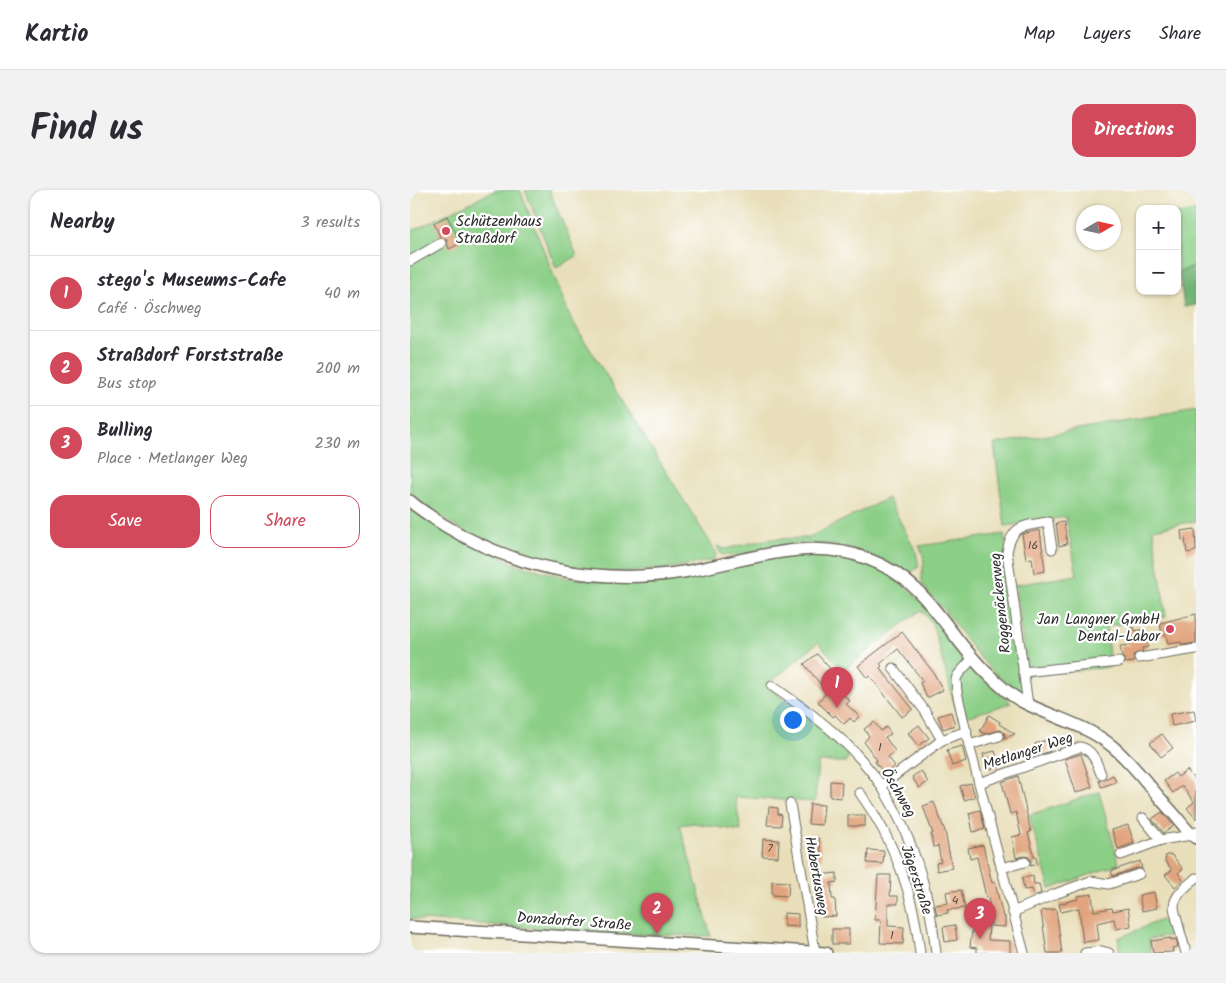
<!DOCTYPE html>
<meta charset="utf-8">
<style>
body{margin:0;font-family:Kalam,sans-serif;background:#f2f2f3;color:#2b2b33}
.controls{position:absolute;right:15px;top:15px;display:grid;overflow:hidden;border-radius:10px;box-shadow:0 1px 4px #0004}
.controls button{width:45px;height:45px;display:grid;place-items:center;padding:0;border:0;border-bottom:1px solid #e1e1e2;background:#fff;color:#2b2b33;font:25px sans-serif}
.compass{position:absolute;left:666px;top:15px;width:45px;height:45px;border-radius:50%;background:#fff;box-shadow:0 1px 4px #0004;rotate:81deg}
.you{position:absolute;left:382px;top:529px;width:18px;height:18px;margin:-12px;border:4px solid #fff;border-radius:50%;background:#1a73e8;box-shadow:0 0 0 8px #1a73e833}
.badge{display:grid;place-items:center;width:32px;height:32px;border-radius:50%;background:#d1495b;color:#fff;font-size:16px;font-weight:700}
.pin{position:absolute;translate:-50% -41px;filter:drop-shadow(0 1px 2px #0008)}
.pin::after{content:'';position:absolute;top:26px;width:18px;height:15px;background:inherit;clip-path:polygon(0 0,100% 0,50% 100%)}
.list{margin:0;padding:0;list-style:none}
h2{display:flex;justify-content:space-between;align-items:center;height:65px;margin:0;padding:0 20px;font-size:21px}
h2 small{font-size:16px;font-weight:400;color:#7c7c81}
.list li{display:grid;grid-template-columns:32px 1fr auto;gap:15px;align-items:center;box-sizing:border-box;height:75px;padding:0 20px;border-top:1px solid #e1e1e2}
.list b{display:block;font-size:19px;white-space:nowrap}
.list p{margin:0;font-size:16px;white-space:nowrap;color:#7c7c81}
.list em{font-size:16px;font-style:normal;color:#7c7c81}
.actions{display:flex;gap:10px;padding:15px 20px}
.actions a{flex:1;padding:11px 0;border:1px solid #d1495b;border-radius:15px;text-align:center;font-size:18px;color:#d1495b}
.actions .main{background:#d1495b;color:#fff}
.map{position:relative;flex:none;width:786px;height:763px;overflow:hidden;border-radius:15px}
header{display:flex;align-items:center;gap:30px;box-sizing:border-box;height:70px;padding:0 25px;background:#fff;border-bottom:1px solid #e1e1e2}
header strong{font-size:24px}
nav{display:flex;gap:28px;margin-inline-start:auto;font-size:18px}
.intro{display:flex;align-items:center;justify-content:space-between;box-sizing:border-box;height:120px;padding:0 30px}
h1{margin:0;font-size:35px}
.button{padding:12px 22px;border-radius:15px;background:#d1495b;color:#fff;font-size:18px;font-weight:700}
main{display:flex;gap:30px;padding:0 30px}
aside{flex:1;background:#fff;border-radius:15px;box-shadow:0 1px 4px #0004}
.map>svg:first-child{display:block}
</style>
<header>
<strong>Kartio</strong>
<nav><a>Map</a><a>Layers</a><a>Share</a></nav>
</header>
<div class="intro"><h1>Find us</h1><a class="button">Directions</a></div>
<main>
<aside>
<h2>Nearby<small>3 results</small></h2>
<ul class="list">
<li><span class="badge">1</span><div><b>stego's Museums-Cafe</b><p>Café · Öschweg</p></div><em>40 m</em></li>
<li><span class="badge">2</span><div><b>Straßdorf Forststraße</b><p>Bus stop</p></div><em>200 m</em></li>
<li><span class="badge">3</span><div><b>Bulling</b><p>Place · Metlanger Weg</p></div><em>230 m</em></li>
</ul>
<div class="actions"><a class="main">Save</a><a>Share</a></div>
</aside>
<div class="map">
<svg width="786" height="763" viewBox="0 0 786 763">
<rect width="100%" height="100%" fill="#fff"/>
<filter id="ink" filterUnits="userSpaceOnUse"><feTurbulence type="fractalNoise" baseFrequency=".02" numOctaves="2"/><feDisplacementMap in="SourceGraphic" scale="10" xChannelSelector="R" yChannelSelector="G"/><feConvolveMatrix kernelMatrix="1 2 1 2 8 2 1 2 1" color-interpolation-filters="sRGB"/></filter>
<filter id="wash" filterUnits="userSpaceOnUse"><feTurbulence type="fractalNoise" baseFrequency=".0096" numOctaves="4" result="noise"/><feDisplacementMap in="SourceGraphic" scale="20" xChannelSelector="R" yChannelSelector="G"/><feGaussianBlur stdDeviation="1.12" result="paint"/><feColorMatrix in="noise" values="0 0 0 0 0 0 0 0 0 0 0 0 0 0 0 0 0 1.4 0 .05"/><feComposite in="paint" operator="in"/></filter>
<g filter="url(#wash)">
<rect width="100%" height="100%" fill="#e8dfba"/>
<g fill="#8ccf87" stroke="#5c7d59">
<path d="M86 0H110L160 127 306 362 304 370C271 377 239 382 206 382 134 381 55 351 0 304V42Z"/>
<path d="M115 0H139L167 66 146 78Z"/>
<path d="M786 21V76L769 82 767 67V24Z"/>
<path d="M786 220V331L743 339 756 427 696 436 700 477 617 485 605 395 667 385 656 327 595 336 584 254Z"/>
<path d="M478 308 506 362 509 377 498 384C450 356 410 347 355 358 340 361 325 369 311 364L307 356 315 359 359 349 397 348Z"/>
<path d="M0 315 105 374 158 388 203 391 344 369 404 363 449 370 481 384 516 415 560 474 572 487 601 513 549 529 522 433 511 420 433 480 408 452 356 496C385 518 414 539 439 566L435 572H408L405 612 325 607 331 641 284 633 270 635 301 746 192 743 0 729Z"/>
<path d="M594 344 615 496 614 503C576 484 559 452 534 420 528 413 519 406 514 397 507 384 520 373 509 356Z"/>
<path d="M689 602 709 674 640 699 619 625Z"/>
<path d="M751 730 767 737 768 744 739 749 741 763H710L708 748Z"/>
</g>
<path fill="#71b274" stroke="#4e6e50" d="M786 76V115L774 117 769 82Z"/>
<g id="blocks">
<g fill="#e1a47e">
<path d="M37 26 51 53 39 59 36 49 30 47 24 33Z"/>
<path d="M654 332 657 354 649 356 646 333Z"/>
<path d="M785 339 786 361 777 363 775 349 772 350 771 341Z"/>
<path d="M630 340 635 381 624 383 622 368 616 369 612 344Z"/>
<path d="M786 424V453L772 455 771 452 758 454 756 445H752L750 433Z"/>
<path d="M724 437 725 441 735 439 738 457 732 458 733 461 723 465 724 472 715 473 714 469 712 466 710 456 720 455 718 439Z"/>
<path d="M492 442 523 482 533 500 517 508 510 493 513 491 488 459 470 474 472 476 470 478 503 519 492 527 460 486 457 488 448 476Z"/>
<path d="M407 464 424 483 417 489 440 511 436 514 449 526 444 532 440 528 434 534 425 525 423 527 408 512 417 502 394 474Z"/>
<path d="M784 520 786 531 762 536 760 524Z"/>
<path d="M541 522 545 535 533 539 528 526Z"/>
<path d="M579 525 590 532 589 534 605 544 595 548V544L591 540 575 544 570 541Z"/>
<path d="M464 532 471 541 476 537 481 544 475 547 485 561 478 567 485 576 475 584 465 572 467 570 454 552 459 546 454 539Z"/>
<path d="M509 535 519 548 508 556 498 543Z"/>
<path d="M752 544 763 558 751 567 740 553Z"/>
<path d="M637 550 640 561 629 565 625 554Z"/>
<path d="M552 556 556 571 542 576 537 560Z"/>
<path d="M585 561 590 577 577 580 573 564Z"/>
<path d="M671 564 682 597 666 603 655 569Z"/>
<path d="M777 580 786 591V629L777 618 784 612 772 596 763 603 754 591 765 583 768 587Z"/>
<path d="M511 581 518 592 509 598 502 587Z"/>
<path d="M703 585 706 592 691 597 689 590H693Z"/>
<path d="M608 586 621 642 618 643 624 667 626 666 627 674 620 676 621 671 619 667 614 666 606 668 602 647 611 645 606 622 600 624 592 592Z"/>
<path d="M420 591 432 592 431 608 420 607Z"/>
<path d="M561 593 565 607 554 610 550 596Z"/>
<path d="M524 612 535 641 542 678 527 681 526 673 531 672 528 656 523 657 521 644H523L513 616Z"/>
<path d="M400 614 414 615 412 635 398 634Z"/>
<path d="M359 617 368 618V624L372 625 371 636 357 635Z"/>
<path d="M570 620 575 639 563 642 559 623Z"/>
<path d="M752 622 764 636 754 643 742 629Z"/>
<rect x="438" y="625" width="17" height="11"/>
<path d="M718 635 724 653 708 659 702 640Z"/>
<path d="M409 648 412 669 402 671 399 650Z"/>
<path d="M353 649 369 650 368 667 352 666Z"/>
<path d="M573 655 582 693 585 692 593 727 595 726V737L581 736V729H582L578 707H576L567 667 560 669 558 658Z"/>
<path d="M458 660 474 661 473 674 457 673Z"/>
<path d="M756 665H762L773 679 768 683 773 690 765 697 755 685 762 680 755 671Z"/>
<path d="M730 671 732 679 727 678 703 686 701 681Z"/>
<path d="M427 683V692L421 693 422 709H425L426 726 412 727 411 699H409L408 685Z"/>
<path d="M468 685H481L480 706H488V714H478V736L494 737 493 754 470 753 471 730H465Z"/>
<path d="M623 686 624 694H629L631 703 624 706 622 699 614 700 612 688Z"/>
<path d="M362 691 379 692 378 706 362 705Z"/>
<path d="M551 700 555 718 537 720 538 723 527 725 525 715 538 713 536 702Z"/>
<path d="M744 702 747 718 732 721 729 705Z"/>
<path d="M682 704 684 721 702 718 703 721 718 718 721 736 706 739 704 729 687 733 689 750 673 752 669 718 651 722 649 714 668 709 667 706Z"/>
<path d="M646 719 652 763H637L631 721Z"/>
<path d="M374 723 388 724V737L374 736Z"/>
<path d="M545 735 547 750 535 752 533 737Z"/>
<path d="M570 735H579L578 750 600 751V763H567V758L560 757 562 740 569 741Z"/>
<rect x="422" y="739" width="17" height="15"/>
<path d="M761 748V750L766 749 768 757 762 758 763 762 743 763 741 751Z"/>
</g>
</g>
</g>
<g filter="url(#ink)">
<use href="#blocks" fill-opacity="0" stroke="#6d6a5d" stroke-width="1"/>
<g fill="none" stroke-linecap="round" stroke-linejoin="round">
<defs>
<g id="minor">
<path d="M0 71 31 53"/>
<path d="M729 468 786 459"/>
<path d="M562 469 547 486 546 490 547 502 559 555 614 763"/>
<path d="M483 478 515 521 532 550"/>
<path d="M613 482 709 472"/>
<path d="M362 496C403 524 445 555 472 597 503 647 520 704 526 763"/>
<path d="M618 515 597 362C602 334 614 336 638 332L642 359"/>
<path d="M559 555 589 546"/>
<path d="M569 593 670 557C683 559 687 574 691 584"/>
<path d="M471 596 532 550 557 541"/>
<path d="M450 603C484 650 504 706 510 763"/>
<path d="M380 614 405 762"/>
<path d="M733 628 751 650"/>
<path d="M711 665 751 650 782 645 786 642"/>
<path d="M591 678 615 672"/>
<path d="M603 722 645 704 681 691 699 694 729 684"/>
<path d="M675 763 692 761 699 763"/>
<path d="M776 763C774 754 764 723 764 716 765 704 778 695 786 688"/>
</g>
<g id="major">
<path d="M0 311C10 320 22 327 34 335 105 379 190 395 273 382 334 372 397 345 458 369 520 392 535 444 579 485 589 495 599 504 611 511 641 527 675 534 702 556 726 576 743 602 764 624 771 632 777 642 786 648"/>
<path d="M0 737 416 763"/>
</g>
</defs>
<use href="#minor" stroke="#6d6a5d" stroke-width="11"/>
<use href="#major" stroke="#6d6a5d" stroke-width="14"/>
<use href="#minor" stroke="#fff" stroke-width="9"/>
<use href="#major" stroke="#fff" stroke-width="11"/>
</g>
</g>
<g fill="#d1495b" stroke="#fff" stroke-width="2">
<circle cx="36" cy="41" r="5"/>
<circle cx="760" cy="439" r="5"/>
</g>
<g text-anchor="middle" dominant-baseline="central" stroke-width="4.5" stroke-linejoin="round" paint-order="stroke">
<g font-size="12" fill="#584940">
<text x="623" y="355">16</text>
<text x="470" y="557">1</text>
<text x="360" y="658">7</text>
<text x="545" y="710">4</text>
<text x="482" y="745">1</text>
</g>
<g font-size="15" fill="#2b2b2b" stroke="#fff" text-anchor="start">
<text x="46" y="32">Schützenhaus<tspan x="46" dy="17">Straßdorf</tspan></text>
<text x="750" y="430" text-anchor="end">Jan Langner GmbH<tspan x="750" dy="17">Dental-Labor</tspan></text>
</g>
<g font-size="15" fill="#2b2b2b" stroke="#fff">
<text transform="translate(591 413) rotate(-96)">Roggenäckerweg</text>
<text transform="translate(618 562) rotate(-18)">Metlanger Weg</text>
<text transform="translate(488 603) rotate(60)">Öschweg</text>
<text transform="translate(406 686) rotate(80)">Hubertusweg</text>
<text transform="translate(506 690) rotate(72)">Jägerstraße</text>
<text transform="translate(164 732) rotate(4)">Donzdorfer Straße</text>
</g>
</g>
</svg>
<div class="controls">
<button>+</button>
<button>−</button>
</div>
<svg class="compass" viewBox="-18 -18 36 36"><path d="M0-13l5 13h-10z" fill="#e53935"/><path d="M0 13l5-13h-10z" fill="#7c7c81"/></svg>
<div class="you"></div>
<div class="pin badge" style="left:427px;top:518px">1</div>
<div class="pin badge" style="left:247px;top:744px">2</div>
<div class="pin badge" style="left:570px;top:749px">3</div>
</div>
</main>
